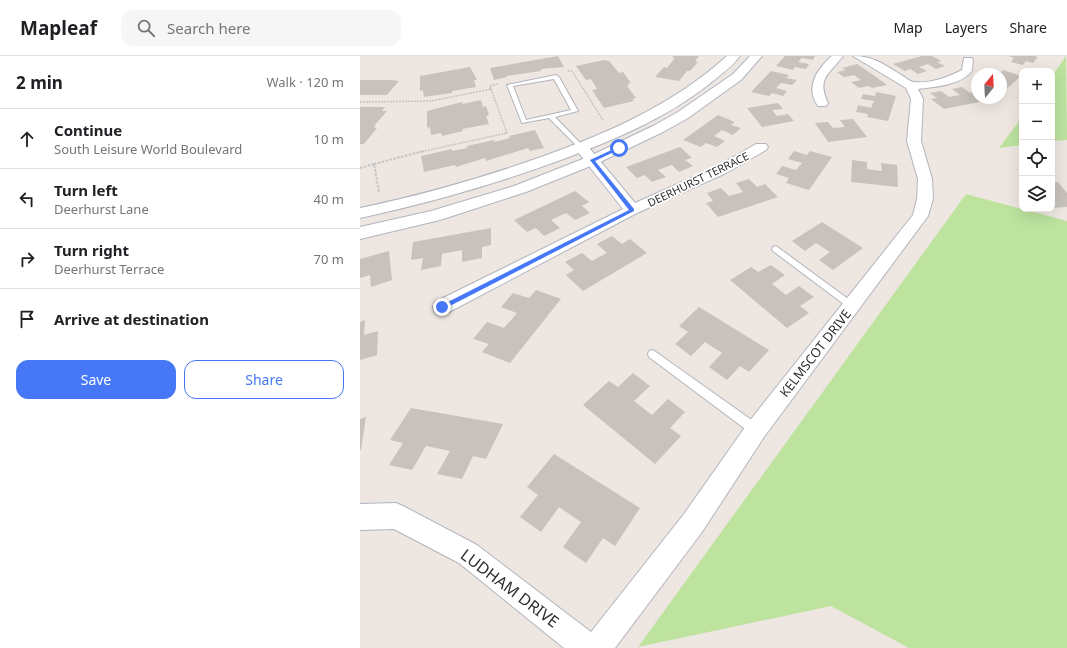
<!DOCTYPE html>
<meta charset="utf-8">
<style>
body{margin:0;font-family:"Noto Sans",sans-serif;background:#f6f6f6;color:#202124}
.controls{position:absolute;right:12px;top:12px;display:grid;overflow:hidden;border-radius:8px;box-shadow:0 4px 16px #0002}
.controls button{width:36px;height:36px;display:grid;place-items:center;padding:0;border:0;border-bottom:1px solid #e0e0e0;background:#fff;color:#202124;font:20px sans-serif}
.compass{position:absolute;left:611px;top:12px;width:36px;height:36px;border-radius:50%;background:#fff;box-shadow:0 4px 16px #0002;rotate:18deg}
.stop{position:absolute;width:12px;height:12px;margin:-9px;border:3px solid #4577f7;border-radius:50%;background:#fff}
.stop.end{background:#4577f7;border-color:#fff;box-shadow:0 1px 4px #0008}
.list{margin:0;padding:0;list-style:none}
h2{display:flex;justify-content:space-between;align-items:center;height:52px;margin:0;padding:0 16px;font-size:17px}
h2 small{font-size:13px;font-weight:400;color:#757577}
.list li{display:grid;grid-template-columns:26px 1fr auto;gap:12px;align-items:center;box-sizing:border-box;height:60px;padding:0 16px;border-top:1px solid #e0e0e0}
.list b{display:block;font-size:15px;white-space:nowrap}
.list p{margin:0;font-size:13px;white-space:nowrap;color:#757577}
.list em{font-size:13px;font-style:normal;color:#757577}
.actions{display:flex;gap:8px;padding:12px 16px}
.actions a{flex:1;padding:9px 0;border:1px solid #4577f7;border-radius:12px;text-align:center;font-size:14px;color:#4577f7}
.actions .main{background:#4577f7;color:#fff}
.icon{flex:none;width:22px;height:22px;fill:none;stroke:currentColor;stroke-width:2;stroke-linecap:round;stroke-linejoin:round}
.map{position:relative;flex:none;width:707px;height:592px;overflow:hidden}
header{display:flex;align-items:center;gap:24px;box-sizing:border-box;height:56px;padding:0 20px;background:#fff;border-bottom:1px solid #e0e0e0}
header strong{font-size:19px}
nav{display:flex;gap:22px;margin-inline-start:auto;font-size:14px}
.search{width:280px;height:36px;background:#f6f6f6;display:flex;align-items:center;gap:10px;box-sizing:border-box;padding:0 14px;border-radius:12px;color:#757577;font-size:15px}
main{display:flex}
aside{flex:1;background:#fff}
.map>svg:first-child{display:block}
</style>
<header>
<strong>Mapleaf</strong>
<div class="search"><svg class="icon" aria-label="search" viewBox="0 0 24 24"><circle cx="10" cy="10" r="6"/><path d="M15 15l6 6"/></svg>Search here</div>
<nav><a>Map</a><a>Layers</a><a>Share</a></nav>
</header>
<main>
<aside>
<h2>2 min<small>Walk · 120 m</small></h2>
<ul class="list">
<li><svg class="icon" aria-label="ahead" viewBox="0 0 24 24"><path d="M12 20V5M6 11l6-6 6 6"/></svg><div><b>Continue</b><p>South Leisure World Boulevard</p></div><em>10 m</em></li>
<li><svg class="icon" aria-label="left" viewBox="0 0 24 24"><path d="M17 20v-9H6M10 6l-5 5 5 5"/></svg><div><b>Turn left</b><p>Deerhurst Lane</p></div><em>40 m</em></li>
<li><svg class="icon" aria-label="right" viewBox="0 0 24 24"><path d="M7 20v-9h11M14 6l5 5-5 5"/></svg><div><b>Turn right</b><p>Deerhurst Terrace</p></div><em>70 m</em></li>
<li><svg class="icon" aria-label="arrive" viewBox="0 0 24 24"><path d="M6 21V4h12l-3 4 3 4H6"/></svg><div><b>Arrive at destination</b></div></li>
</ul>
<div class="actions"><a class="main">Save</a><a>Share</a></div>
</aside>
<div class="map">
<svg width="707" height="592" viewBox="0 0 707 592">
<rect width="100%" height="100%" fill="#eee7e1"/>
<g fill="#bde39f">
<path d="M706 0 707 84 692 85V20Z"/>
<path d="M662 61V89L639 92Z"/>
<path d="M606 138 707 165V592H549L471 550 278 591Z"/>
</g>
<g fill="#c7c2bc">
<path d="M198 0 204 11 181 13V15L146 20 147 21 134 24 130 12Z"/>
<path d="M314 0H339L335 5 338 6 330 15H327L319 25 295 21 304 11 307 12 315 2H312Z"/>
<path d="M425 0H455L453 4 442 2 438 6 449 8 446 13 435 11 433 14 416 10Z"/>
<path d="M562 0H572L582 5 577 6 585 10 576 13 568 8 559 11 567 15 558 18 550 13 545 15 533 8Z"/>
<path d="M649 0H674L678 1 673 7 666 5 663 9 651 6 654 2Z"/>
<path d="M244 4 249 5 259 17 263 16 271 27 267 28 269 29 267 30 276 42 272 43 274 45 244 52 232 34 237 33 231 23 226 24 216 10Z"/>
<path d="M497 8 512 18 527 29 512 32 508 30 499 32 491 26 501 24 494 19 484 21 477 16 486 14 482 12Z"/>
<path d="M110 11 117 24H114L116 31 92 35V37L64 41 63 34 60 35V20Z"/>
<path d="M629 13 640 17 643 14 661 20 641 38V18L625 17Z"/>
<path d="M411 15 429 19 426 22 437 24 432 29 421 27 416 32 427 35 423 40 412 37 409 40 391 36Z"/>
<path d="M0 24H32L39 25 27 39H0Z"/>
<path d="M602 31 610 37 617 36V42H626L629 44 584 53 571 43 577 42 570 37 581 35 589 41 594 40 600 39 592 33Z"/>
<path d="M516 36 536 40 528 65 507 61 508 58 496 56 498 49 511 52 514 45 501 43 503 38 515 40Z"/>
<path d="M121 44 123 51 126 50 129 59 126 60 129 68 102 73 103 75 82 80 81 77 71 79 70 71 67 72V55L102 46 103 48Z"/>
<path d="M418 47 423 53 412 54 417 60 428 58 434 65 402 71 387 52Z"/>
<path d="M0 51H25L22 55H27L14 70H16L14 72H17L4 88H0Z"/>
<path d="M358 59 375 66 371 69 381 72 373 79 362 74 354 80 365 85 357 91 346 87 341 91 323 84Z"/>
<path d="M493 63 507 81 468 86 455 67 468 66 473 72 485 71 480 64Z"/>
<path d="M175 74 184 92 170 95 168 92 126 105 125 102 96 111 95 109 64 116 61 100 92 93V95L107 92V90L134 84V86L150 82 149 80Z"/>
<path d="M320 91 332 102 325 104 333 110 319 116 312 109 298 114 306 121 292 126 285 119 277 122 266 111Z"/>
<path d="M434 95 447 99 450 95 472 101 449 134 426 127 429 122 416 118 422 110 436 114 442 107 428 103Z"/>
<path d="M492 104 507 106V113L514 114 522 115 521 107 537 109 538 131 491 126Z"/>
<path d="M389 123 397 131 405 128 418 141 358 161 346 147 353 145 347 137 361 132 369 140 383 136 376 127Z"/>
<path d="M692 126H698L707 137V151L692 152Z"/>
<path d="M215 135 229 146 222 150 230 157 215 164 206 157 191 164 200 172 184 180 176 172 167 176 154 164Z"/>
<path d="M462 166 503 192 473 214 459 204 470 196 456 187 445 195 432 185Z"/>
<path d="M131 172V189L122 191V202L102 206V194L82 198 81 210 61 214 63 202 51 204 53 186Z"/>
<path d="M252 180 262 188 270 183 287 197 223 235 206 219 214 214 205 206 222 197 232 205 239 201 247 197 237 188Z"/>
<path d="M29 195 32 224 11 231 10 219 0 222V203Z"/>
<path d="M411 209 425 219 412 228 426 239 439 230 454 241 440 250 449 257 427 272 370 224 391 211 398 216Z"/>
<path d="M176 234 201 243 150 307 122 296 129 288 113 283 127 266 144 272 157 257 141 251 153 237 169 242Z"/>
<path d="M339 251 409 294 389 316 380 310 367 324 349 311 362 297 345 286 331 300 315 288 328 276 319 270Z"/>
<path d="M5 264 4 279 18 275 17 299 0 304V266Z"/>
<path d="M273 317 290 330 274 345 292 359 308 343 325 356 310 372 321 380 295 408 223 349 249 325 258 331Z"/>
<path d="M51 352 143 368 126 403 113 400 102 423 77 418 90 395 66 390 52 414 29 409 43 387 30 384Z"/>
<path d="M6 361 1 394H0V363Z"/>
<path d="M194 398 280 452 255 490 243 482 226 507 203 491 221 466 199 451 181 476 160 461 178 439 167 431Z"/>
</g>
<g fill="none" stroke-linecap="round" stroke-linejoin="round">
<defs>
<g id="service">
<path d="M196 19 199 21 218 55 195 61 223 90V92H219L189 62 162 67 147 29ZM194 23 211 54 166 64 153 30Z"/>
<path d="M416 190 495 248 497 250 495 252H489L413 195 412 193 413 191Z"/>
<path d="M293 294 400 370 402 374 400 378 396 379 392 378 289 301 288 298 289 295Z"/>
</g>
<g id="minor">
<path d="M472 0H483C470 18 456 21 468 47L466 50H458C445 31 457 13 472 0Z"/>
<path d="M493 0C513 0 524 8 541 19 545 21 550 26 554 26 570 28 589 21 602 14L604 2H612L613 4 612 15C601 29 575 31 558 33L563 43 561 85 572 123 573 143 568 160 404 381 342 476 255 592H204L99 507 34 473 0 474V448L36 447 45 451 117 489 231 576 324 458 388 367 553 159 557 143 558 123 547 85 551 43 546 32Z"/>
<path d="M221 87 226 88 275 147 356 111 396 88H406L408 91 406 94 366 117 277 157 89 256 82 258 75 256 73 251 75 246 263 153 214 91 216 88Z"/>
</g>
<g id="tertiary">
<path d="M367 0H380C372 11 359 20 348 29 306 62 256 83 206 102 139 127 70 147 0 162V152C62 139 122 122 181 101 249 77 314 48 367 0Z"/>
<path d="M390 0H402L381 24 328 62 303 76 238 107 166 136 80 164 0 183V171L71 155 154 130 228 101 293 70 318 56 373 18Z"/>
</g>
</defs>
<use href="#service" stroke="#b1b4bd" stroke-width="2"/>
<use href="#minor" stroke="#b1b4bd" stroke-width="2"/>
<use href="#tertiary" stroke="#b1b4bd" stroke-width="2"/>
<g stroke="#c4c4c4" stroke-width="1.5" stroke-dasharray="2 1" stroke-linecap="butt">
<path d="M208 15H212L243 64"/>
<path d="M131 33 130 30 138 28"/>
<path d="M0 46 71 45 131 33 147 77 60 96"/>
</g>
<g stroke="#c4c4c4" stroke-width="2" stroke-dasharray="2.5 1.5" stroke-linecap="butt">
<path d="M14 108 64 95"/>
<path d="M0 112 14 108 19 136"/>
</g>
<use href="#service" fill="#fff" fill-rule="evenodd"/>
<use href="#minor" fill="#fff" fill-rule="evenodd"/>
<use href="#tertiary" fill="#fff" fill-rule="evenodd"/>
</g>
<path fill="#4577f7" d="M258 91 262 92 235 105 274 153V155L84 253H80V250L269 154 230 104Z"/>
<g text-anchor="middle" dominant-baseline="central" stroke-width="3.5" stroke-linejoin="round" paint-order="stroke">
<g font-size="11" fill="#2e2e2e" stroke="#fff">
<text transform="translate(338 123) rotate(-26)">DEERHURST TERRACE</text>
</g>
<g font-size="13" fill="#2e2e2e" stroke="#fff">
<text transform="translate(455 297) rotate(-52)">KELMSCOT DRIVE</text>
</g>
<g font-size="16" fill="#2e2e2e" stroke="#fff">
<text transform="translate(150 532) rotate(37)">LUDHAM DRIVE</text>
</g>
</g>
</svg>
<div class="controls">
<button>+</button>
<button>−</button>
<button><svg class="icon" aria-label="locate" viewBox="0 0 24 24"><circle cx="12" cy="12" r="6"/><path d="M12 2v4M12 18v4M2 12h4M18 12h4"/></svg></button>
<button><svg class="icon" aria-label="layers" viewBox="0 0 24 24"><path d="M12 4l9 5-9 5-9-5zM3 14l9 5 9-5"/></svg></button>
</div>
<svg class="compass" viewBox="-18 -18 36 36"><path d="M0-13l5 13h-10z" fill="#e53935"/><path d="M0 13l5-13h-10z" fill="#757577"/></svg>
<div class="stop" style="left:259px;top:92px"></div>
<div class="stop end" style="left:82px;top:251px"></div>
</div>
</main>
